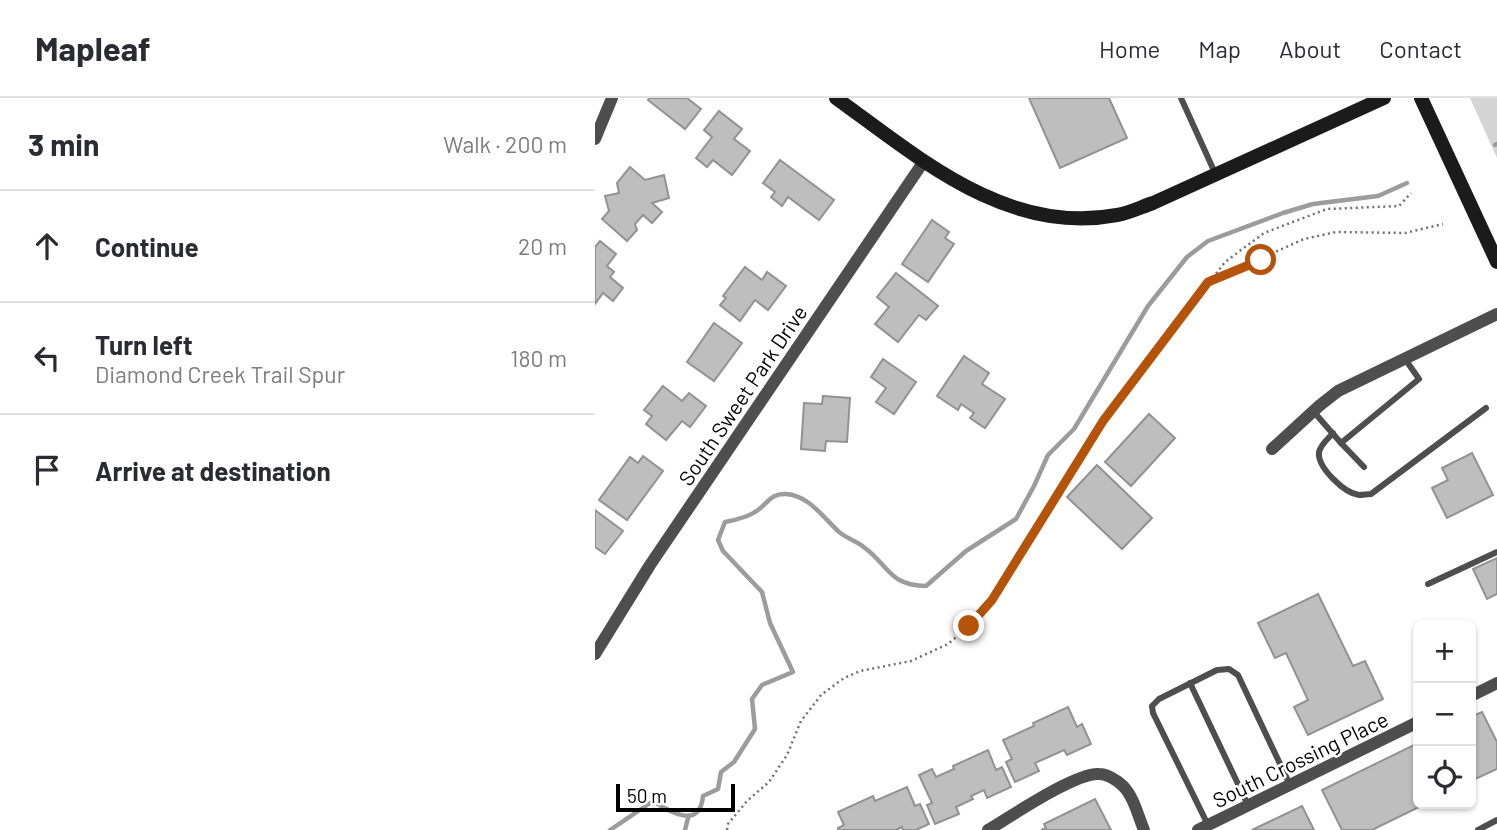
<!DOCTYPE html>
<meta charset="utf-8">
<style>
body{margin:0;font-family:Barlow,sans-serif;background:#f7f7f7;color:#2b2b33}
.controls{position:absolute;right:21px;bottom:21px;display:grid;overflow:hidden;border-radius:10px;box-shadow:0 2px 5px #0004}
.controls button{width:63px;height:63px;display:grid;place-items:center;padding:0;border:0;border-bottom:2px solid #e1e1e2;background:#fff;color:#2b2b33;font:35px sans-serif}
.scale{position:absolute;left:21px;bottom:18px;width:119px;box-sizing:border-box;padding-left:7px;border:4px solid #000;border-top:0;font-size:19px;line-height:24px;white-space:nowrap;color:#000;-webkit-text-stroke:5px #fff;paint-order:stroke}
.stop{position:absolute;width:21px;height:21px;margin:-16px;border:5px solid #b45309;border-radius:50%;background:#fff}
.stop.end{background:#b45309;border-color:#fff;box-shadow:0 2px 7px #0008}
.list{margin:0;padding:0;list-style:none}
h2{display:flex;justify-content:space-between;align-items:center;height:91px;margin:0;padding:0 28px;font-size:30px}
h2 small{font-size:23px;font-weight:400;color:#7c7c81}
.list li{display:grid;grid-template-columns:46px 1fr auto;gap:21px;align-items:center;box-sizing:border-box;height:112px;padding:0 28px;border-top:2px solid #e1e1e2}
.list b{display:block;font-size:26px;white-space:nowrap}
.list p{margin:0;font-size:23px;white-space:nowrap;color:#7c7c81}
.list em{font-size:23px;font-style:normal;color:#7c7c81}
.icon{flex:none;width:38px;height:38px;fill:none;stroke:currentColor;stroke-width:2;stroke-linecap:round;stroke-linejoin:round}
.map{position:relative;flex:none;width:902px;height:732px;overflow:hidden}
header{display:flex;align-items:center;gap:42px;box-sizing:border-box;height:98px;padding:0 35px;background:#fff;border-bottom:2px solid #e1e1e2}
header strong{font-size:33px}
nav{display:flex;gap:38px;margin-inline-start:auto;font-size:24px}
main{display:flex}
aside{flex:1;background:#fff}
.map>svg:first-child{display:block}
</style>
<header>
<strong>Mapleaf</strong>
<nav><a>Home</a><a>Map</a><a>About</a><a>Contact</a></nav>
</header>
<main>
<aside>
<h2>3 min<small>Walk · 200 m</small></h2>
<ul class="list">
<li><svg class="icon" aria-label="ahead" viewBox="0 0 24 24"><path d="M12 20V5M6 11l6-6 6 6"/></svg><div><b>Continue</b></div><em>20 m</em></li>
<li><svg class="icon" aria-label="left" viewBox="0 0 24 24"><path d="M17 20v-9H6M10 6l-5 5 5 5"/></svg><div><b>Turn left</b><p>Diamond Creek Trail Spur</p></div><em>180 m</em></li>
<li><svg class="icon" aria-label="arrive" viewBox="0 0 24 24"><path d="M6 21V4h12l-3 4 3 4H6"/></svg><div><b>Arrive at destination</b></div></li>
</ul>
</aside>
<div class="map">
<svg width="902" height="732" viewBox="0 0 902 732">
<rect width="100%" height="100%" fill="#fff"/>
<path fill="#d5d5d5" d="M875 0H902V60Z"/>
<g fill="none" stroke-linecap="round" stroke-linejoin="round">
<g stroke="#9c9c9c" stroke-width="4.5">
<path d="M900 47 902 46"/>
<path d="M15 732 58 703C75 714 105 732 108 698L123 691 126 674 139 664 160 631 157 601 167 587 198 574 175 525 167 494 128 453 123 442 130 424C140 422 151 420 160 414 172 407 175 395 191 396 213 397 228 419 243 433 250 440 262 443 270 450 295 469 294 487 331 488L371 453 421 421 439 388 453 357 479 331 553 208 592 159 613 143 688 115 718 106 783 98 812 85"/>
<path d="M90 732 93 720"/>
</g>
</g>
<g fill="#bebebe" stroke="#929292" stroke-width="2">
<path d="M54 0H92L106 11 90 31 53 2Z"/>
<path d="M434 0H514L532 40 465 70Z"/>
<path d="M124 13 147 31 139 41 155 53 137 77 118 62 112 69 101 60 117 39 109 32Z"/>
<path d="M185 62 239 102 224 122 193 99 187 108 176 99 180 94 168 85Z"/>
<path d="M35 69 50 82 69 77 74 100 57 105 67 114 57 125 48 117 40 126 42 132 32 143 7 121 14 113 10 98 24 95 22 85Z"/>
<path d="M337 122 354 134 350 140 359 146 333 184 307 166Z"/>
<path d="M5 143 21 156 12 168 19 174 15 179 28 190 18 203 8 195 0 206V149Z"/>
<path d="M150 169 167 182 172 174 191 188 173 212 160 202 145 223 125 207 131 200 128 198Z"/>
<path d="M301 175 343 208 331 222 324 217 303 244 280 226 294 209 282 199Z"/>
<path d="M119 225 147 245 119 283 92 264Z"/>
<path d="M369 258 394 275 387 286 410 301 390 330 375 320 379 315 366 306 363 312 342 298Z"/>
<path d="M288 261 321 284 299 316 281 304 291 290 276 279Z"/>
<path d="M68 288 87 303 94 295 111 308 95 329 87 323 71 342 51 326 57 318 49 312Z"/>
<path d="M228 298 255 300 252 344 231 343 230 353 206 351 209 305 227 306Z"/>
<path d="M554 316 580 340 536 388 510 364Z"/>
<path d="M877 355 898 397 852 420 837 390 853 382 847 370Z"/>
<path d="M48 358 68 373 32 422 4 402 35 359 43 365Z"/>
<path d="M502 367 557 420 527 451 472 399Z"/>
<path d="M0 412 28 433 10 456 0 449Z"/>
<path d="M902 460V496L892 501 878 471Z"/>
<path d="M723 496 758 568 770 563 788 601 713 637 699 609 713 602 691 555 680 560 663 525Z"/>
<path d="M473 609 482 629 487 626 496 646 472 657 469 652 440 665 444 673 420 684 411 664 417 661 408 642 439 628 438 625Z"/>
<path d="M887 614 902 644V671L876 683V619Z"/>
<path d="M823 645V706H830L777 732H747L727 692Z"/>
<path d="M393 652 401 672 407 669 416 689 392 700 389 692 376 698 378 701 361 709 364 716 340 726 332 707 337 705 324 677 337 671 341 679 359 671 358 668Z"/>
<path d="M312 689 320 708 325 706 334 726 321 732H308L307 729 301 732H243V730L249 727 243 714 278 698 280 703Z"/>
<path d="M500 701 516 732H446L451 730 449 726Z"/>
<path d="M707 708 719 732H657Z"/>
</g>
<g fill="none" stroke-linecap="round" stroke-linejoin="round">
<g stroke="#707070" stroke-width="2.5" stroke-dasharray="2 3.5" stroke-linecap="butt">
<path d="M616 183 709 141 741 134 810 135 848 126"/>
<path d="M132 732 133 726 152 703 174 684 192 657 206 623 226 597 249 580 265 573 316 563 353 546 374 528 397 502 508 323 630 164 669 135 732 111 804 108 816 95"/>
</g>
<g stroke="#4e4e4e" stroke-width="6">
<path d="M586 0 620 75"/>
<path d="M718 313 746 345 824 281 810 261"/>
<path d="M738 335C733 341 726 346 724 354 722 369 749 395 764 397 768 397 772 396 776 396L891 310"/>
<path d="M746 345 769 369"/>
<path d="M833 486 902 454"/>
<path d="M595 585 653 707"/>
<path d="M613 727 558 615 557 608 564 601 622 572 634 571 643 577 695 687"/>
<path d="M883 732 902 722"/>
</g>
<g stroke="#4e4e4e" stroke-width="12">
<path d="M0 41 17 0"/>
<path d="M677 351 724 308 743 293 902 216"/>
<path d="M0 556 55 467 329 63"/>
<path d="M876 598 902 585"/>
<path d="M393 732C415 719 481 674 504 676 512 676 522 682 528 688 539 699 543 718 549 732"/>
<path d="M603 732 823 624"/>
</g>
<g stroke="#1b1b1b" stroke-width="14">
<path d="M241 0C323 59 412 138 522 117 534 115 546 109 558 105L789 0"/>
<path d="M826 0 902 164"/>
</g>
</g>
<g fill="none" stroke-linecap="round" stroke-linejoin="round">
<path stroke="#b45309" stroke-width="9" d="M374 528 397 502 508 323 604 196 613 184 666 162"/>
</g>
<g text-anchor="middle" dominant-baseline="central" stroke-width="5" stroke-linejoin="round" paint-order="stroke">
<g font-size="21" fill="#000" stroke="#fff">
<text transform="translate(147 297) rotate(-56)">South Sweet Park Drive</text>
<text transform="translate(705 661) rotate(-26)">South Crossing Place</text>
</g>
</g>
</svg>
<div class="controls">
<button>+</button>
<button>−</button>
<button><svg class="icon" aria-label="locate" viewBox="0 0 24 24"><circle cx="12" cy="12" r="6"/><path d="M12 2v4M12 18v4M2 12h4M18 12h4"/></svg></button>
</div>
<div class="scale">50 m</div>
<div class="stop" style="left:666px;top:162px"></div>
<div class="stop end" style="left:374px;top:528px"></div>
</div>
</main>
